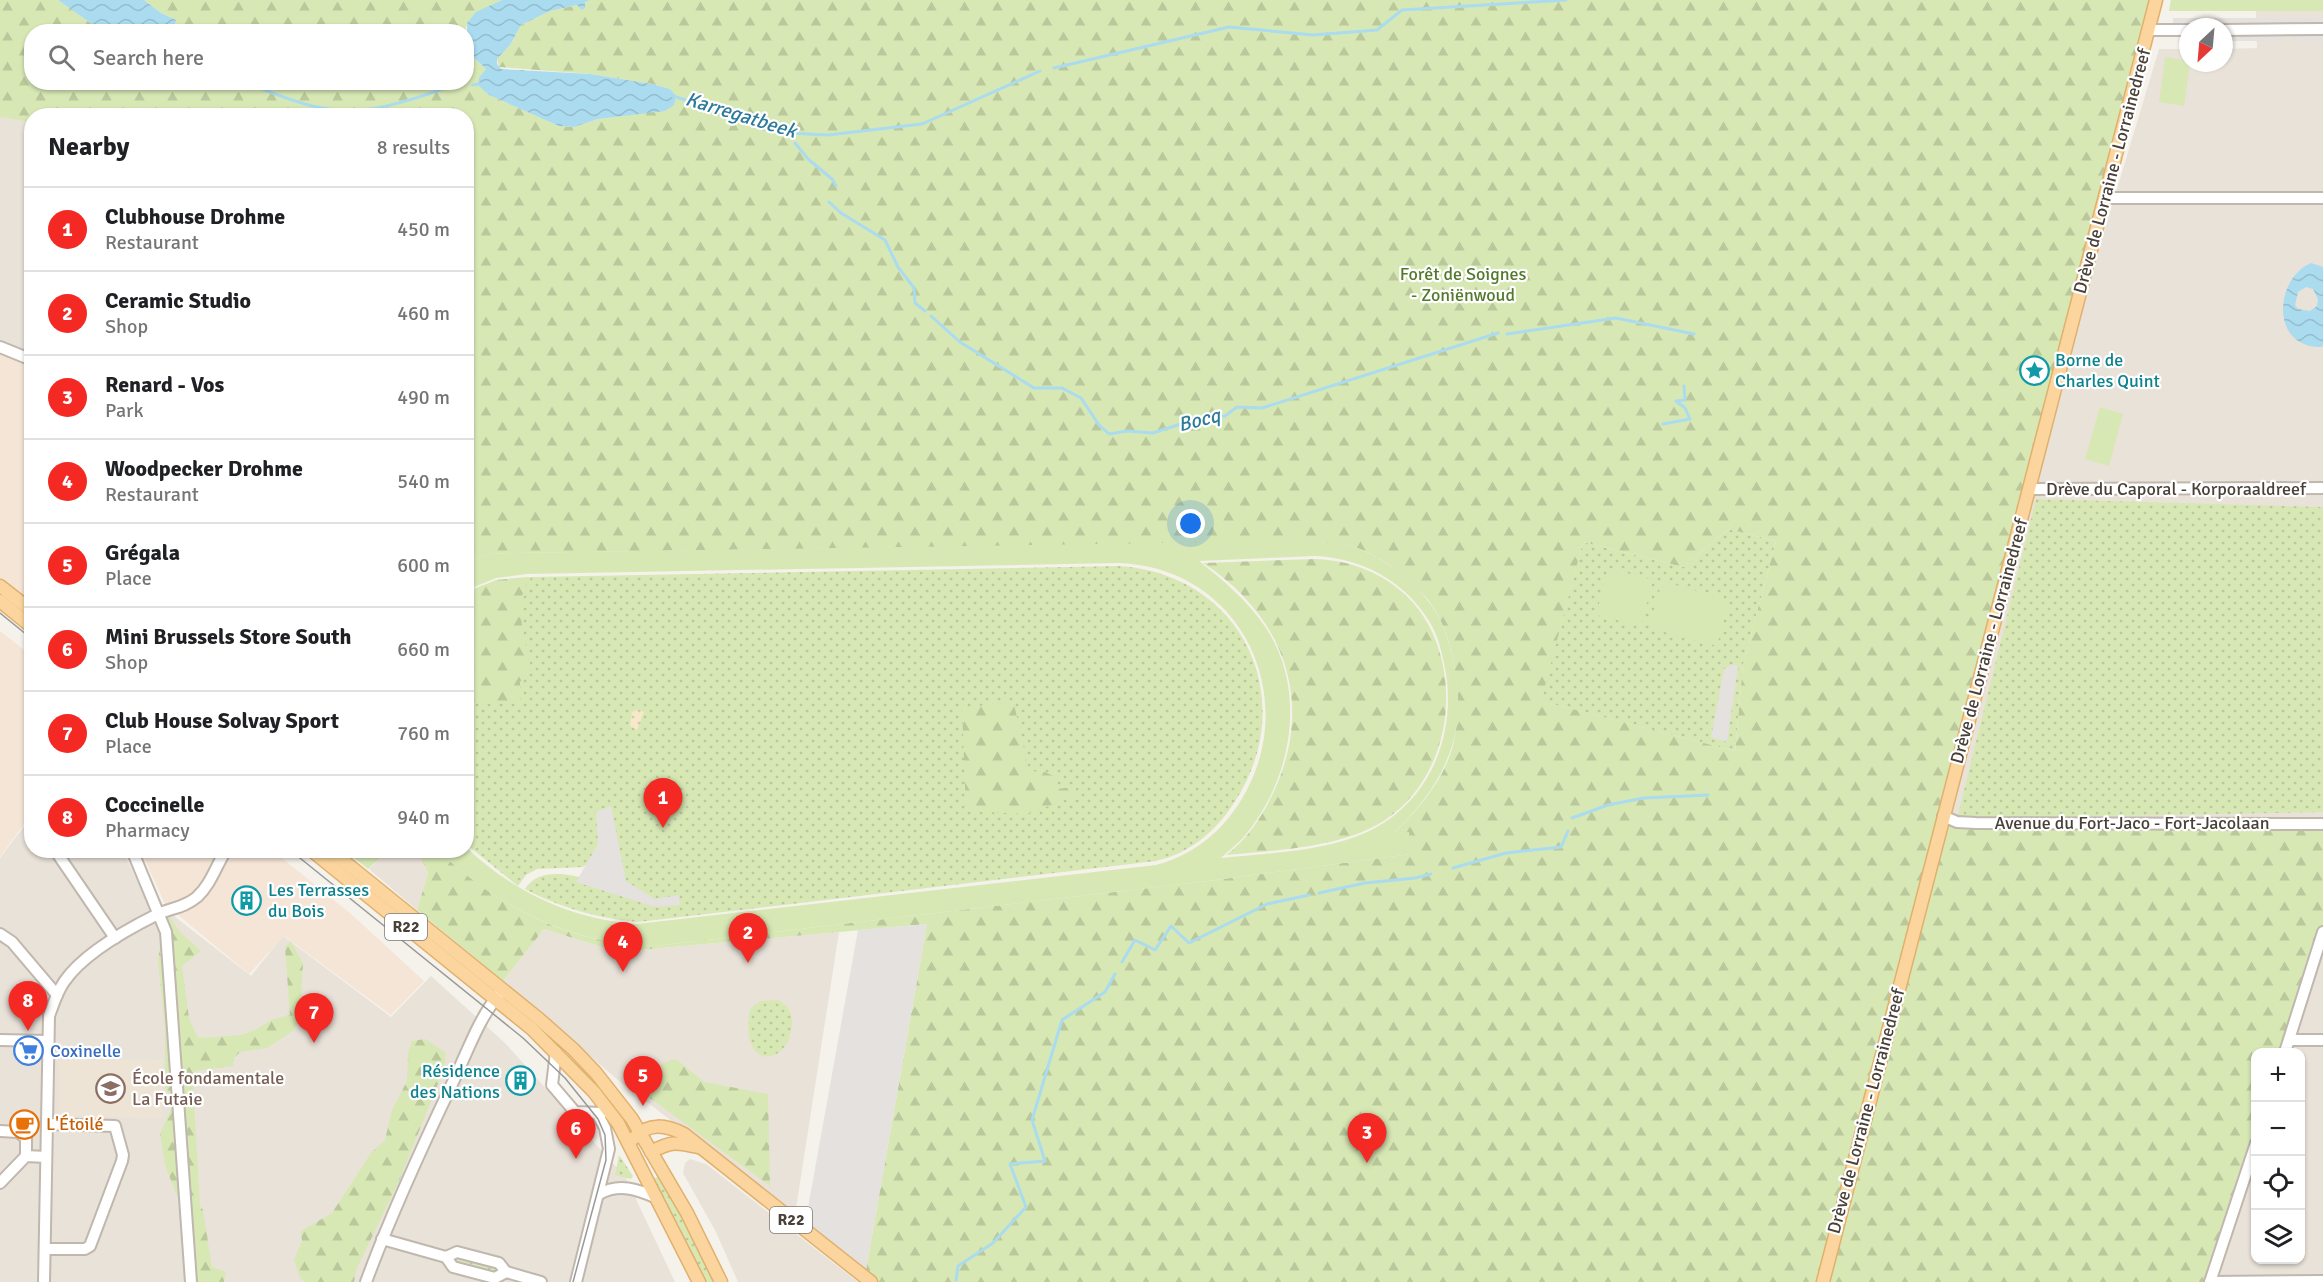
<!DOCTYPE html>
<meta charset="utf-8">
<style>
body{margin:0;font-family:Signika,sans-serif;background:#f2f2f2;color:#202124}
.controls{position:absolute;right:18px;bottom:18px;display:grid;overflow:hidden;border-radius:12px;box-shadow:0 2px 4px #0004}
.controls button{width:54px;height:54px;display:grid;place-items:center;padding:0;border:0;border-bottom:2px solid #e0e0e0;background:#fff;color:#202124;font:30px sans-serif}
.compass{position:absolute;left:2179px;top:18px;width:54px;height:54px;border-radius:50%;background:#fff;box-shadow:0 2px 4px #0004;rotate:206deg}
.you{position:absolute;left:1191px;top:524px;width:21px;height:21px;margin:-15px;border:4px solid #fff;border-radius:50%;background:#1a73e8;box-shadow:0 0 0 9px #1a73e833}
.badge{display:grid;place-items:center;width:39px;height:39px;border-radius:50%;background:#f42923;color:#fff;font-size:20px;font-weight:700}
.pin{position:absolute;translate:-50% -50px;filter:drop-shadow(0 2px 3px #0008)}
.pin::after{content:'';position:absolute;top:32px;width:21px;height:18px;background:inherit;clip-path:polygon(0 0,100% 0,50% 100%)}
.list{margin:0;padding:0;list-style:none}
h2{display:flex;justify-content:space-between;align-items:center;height:78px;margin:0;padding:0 24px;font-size:26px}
h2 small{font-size:20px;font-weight:400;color:#757577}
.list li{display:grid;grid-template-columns:39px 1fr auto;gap:18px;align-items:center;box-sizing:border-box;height:84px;padding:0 24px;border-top:2px solid #e0e0e0}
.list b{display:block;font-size:22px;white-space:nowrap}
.list p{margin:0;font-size:20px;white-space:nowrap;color:#757577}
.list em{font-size:20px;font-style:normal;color:#757577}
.icon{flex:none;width:33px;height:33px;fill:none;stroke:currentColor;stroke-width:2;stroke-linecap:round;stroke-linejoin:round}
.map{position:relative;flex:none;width:2323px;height:1282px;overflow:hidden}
.search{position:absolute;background:#fff;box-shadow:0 2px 4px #0004;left:24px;top:24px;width:450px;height:66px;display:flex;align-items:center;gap:15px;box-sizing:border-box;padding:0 21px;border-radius:24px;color:#757577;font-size:22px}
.panel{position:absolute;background:#fff;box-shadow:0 2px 4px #0004;left:24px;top:108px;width:450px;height:750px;border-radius:24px}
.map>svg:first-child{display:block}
</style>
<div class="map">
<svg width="2323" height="1282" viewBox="0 0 2323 1282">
<defs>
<pattern id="green-dots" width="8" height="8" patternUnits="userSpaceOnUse" patternTransform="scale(1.5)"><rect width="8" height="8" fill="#d7e8b5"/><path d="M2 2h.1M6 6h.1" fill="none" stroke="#bac89c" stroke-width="1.8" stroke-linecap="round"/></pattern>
<pattern id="forest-firs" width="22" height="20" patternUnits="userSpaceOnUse" patternTransform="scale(1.5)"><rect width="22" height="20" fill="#d7e8b5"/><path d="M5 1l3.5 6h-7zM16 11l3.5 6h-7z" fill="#bac89c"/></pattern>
<pattern id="sand-dots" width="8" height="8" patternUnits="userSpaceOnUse" patternTransform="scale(1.5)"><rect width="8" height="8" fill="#f7e8c9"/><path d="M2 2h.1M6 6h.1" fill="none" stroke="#d5c8ad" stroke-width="1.8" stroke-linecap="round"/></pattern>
<pattern id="water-waves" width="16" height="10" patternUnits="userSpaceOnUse" patternTransform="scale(1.5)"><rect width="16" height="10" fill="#aadbef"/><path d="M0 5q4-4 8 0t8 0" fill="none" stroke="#94bdce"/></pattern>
</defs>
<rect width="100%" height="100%" fill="#f5f1eb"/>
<g fill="#e9e2d9">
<path d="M2171 0H2323V828L1949 822 2078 319 2159 49H2188V63H2224V49L2257 48 2256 11H2169Z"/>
<path d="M0 87 32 116 31 361 0 349Z"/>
<path d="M31 817 32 850 123 851 142 891 251 976 283 936 391 1017 431 976 505 1043 626 1178 675 1282H0V858Z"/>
<path d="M388 851H418L428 873 417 910 369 869Z"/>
<path d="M544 929 618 952 839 932 795 1215 618 1080 503 981Z"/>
<path d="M2323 931V1282H2208L2255 1136 2256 1260H2300V1052H2283Z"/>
<path d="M690 1159 706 1164 858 1282H738L716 1232 683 1173 685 1163Z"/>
</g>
<g fill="#f5e5d7">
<path d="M0 349 31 361V605L0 580Z"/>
<path d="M0 631 32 656 31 814 0 857Z"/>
<path d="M141 851H273L350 913 424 981 391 1015 284 936 249 974 165 904Z"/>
</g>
<path fill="#ede4d5" d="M59 1059 163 1060 162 1118 59 1116Z"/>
<g fill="url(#green-dots)">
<path d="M2036 499 2323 507V812L1957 819Z"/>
<path d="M1728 529 1776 541 1743 665 1735 751 1540 701 1583 542 1683 567Z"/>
<path d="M1119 566C1243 574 1302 700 1234 803 1215 832 1190 853 1156 861L638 922C601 919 558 907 525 889 542 861 589 879 613 887L598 844 589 862 583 867 537 869 526 875 518 886 467 845V593C487 581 509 578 532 577Z"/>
<path d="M778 1000C788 1005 792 1012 792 1023 791 1066 738 1074 750 1009L760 1001Z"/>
<path d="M619 1155 633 1176 631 1179 615 1175Z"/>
<path d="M660 1175 717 1282H704L652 1180Z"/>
<path d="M459 1256 495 1266V1272L492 1274 457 1264Z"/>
</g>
<g fill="url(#forest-firs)" fill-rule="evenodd">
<path d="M0 0H58L102 31 32 32V82H466L467 40 472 56 486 69 485 73 486 92 489 95 559 126 574 127 598 119 634 114 670 89 652 84 590 74 499 67 497 59 510 45 521 25 550 11 577 5 590 0H2162L1949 822 2323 828V931L2283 1052H2256L2255 1136 2208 1282H874L865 1275 927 924 618 952 544 929 503 981 417 910 428 873 418 851H439C498 907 571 945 655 946L1208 881 1411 854 1392 835C1420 808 1448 776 1455 736 1462 693 1455 637 1429 601 1423 593 1413 586 1406 579 1390 564 1369 550 1347 545 1337 543 1326 543 1316 542L512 553 491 554 467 561 466 116H32L31 122 0 117ZM1728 529 1776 541 1743 665 1735 751 1541 701 1583 542 1683 567Z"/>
<path d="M144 0H502C487 9 468 12 465 32L174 31 176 20 161 13Z"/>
<path d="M1315 559C1360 560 1406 583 1428 624 1463 688 1447 779 1385 820 1342 848 1277 850 1226 855 1248 839 1264 814 1275 789 1315 700 1283 615 1203 563Z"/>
<path d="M532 577C510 600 526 640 531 669L520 682V701C500 705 486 706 467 699V593L496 580Z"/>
<path d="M1007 701 1014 704 1029 771 1045 772 1058 778 1057 789 1076 787V796L1027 814 966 811 962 709Z"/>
<path d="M346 851H388L368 869Z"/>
<path d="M169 916 180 932 201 951 182 966 189 1018 198 1038 241 1035 257 1029 271 1020 290 1015 285 947 291 941 303 963 300 1020 293 1031 267 1048 240 1052 234 1058 233 1066 195 1071 193 1083 200 1206 203 1210 212 1267 226 1272 224 1282H193L188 1224 165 1165 160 1134 173 1104 165 1087V1031L158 960 164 917Z"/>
<path d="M425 1039 446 1053 444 1069 399 1181 357 1268 354 1282H305L300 1278 294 1260 302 1241 301 1231 332 1213 371 1153 385 1140 392 1110 407 1081 408 1053 412 1041Z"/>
<path d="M676 1059 704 1082 768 1094 770 1186 639 1090 650 1086 663 1063Z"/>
</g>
<path fill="url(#sand-dots)" d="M638 710 644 712 637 730 630 726 632 712Z"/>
<g fill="#d7e8b5" fill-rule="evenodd">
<path d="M2171 0H2323V11H2169Z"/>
<path d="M2165 57 2188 61 2190 63 2184 106 2159 102Z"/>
<path d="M2100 407 2123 414 2109 466 2085 459Z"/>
<path d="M1289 541C1308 542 1329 541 1348 545 1381 554 1424 587 1439 618 1455 650 1464 704 1454 739 1443 779 1422 805 1393 834L1409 832 1411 854 1208 881 655 946C573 945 497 907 439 851L466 850 467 848C513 892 573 920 637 924L1156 865C1189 856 1216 837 1236 808 1306 706 1246 568 1119 563L527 574 496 578 467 590V561L491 554 512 553ZM1315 556C1361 558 1404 580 1429 621 1437 633 1441 649 1444 663 1457 722 1438 785 1388 820 1343 852 1274 852 1221 858 1227 852 1235 846 1241 840 1291 784 1309 693 1266 628 1248 601 1224 581 1199 561Z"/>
<path d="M1608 568 1653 580 1641 626 1596 615Z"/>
<path d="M1662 581 1729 600 1717 646 1649 628Z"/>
</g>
<g fill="#e4e1df">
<path d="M2173 18H2320V26L2173 25Z"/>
<rect x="2224" y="34" width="60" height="7"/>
<rect x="2293" y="34" width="30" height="7"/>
<path d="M1733 664 1738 667 1727 742 1711 737 1724 669Z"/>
<path d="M611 806 626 881 655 899 679 895 680 905 655 907 576 882 598 844 596 812Z"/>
<path d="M927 924 865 1275 804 1230 858 930Z"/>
</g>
<g fill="url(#water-waves)" fill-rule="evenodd">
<path d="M58 0H144L161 13 176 20 174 31H102Z"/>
<path d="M502 0H590L585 2V8L582 10 577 5 550 11 521 25 510 45 497 59V64L501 69 590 74 652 84 670 89 676 96 674 105 665 111 598 119 574 127 559 126 489 95 478 85 479 78 486 69 472 56 467 40V23L476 12Z"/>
<path d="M2311 263 2323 267V346L2321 347C2269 347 2275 278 2311 263ZM2306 287 2313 289 2318 299 2317 306 2310 311 2298 309 2295 305 2298 292Z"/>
</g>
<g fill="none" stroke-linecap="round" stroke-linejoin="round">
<g stroke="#aadbef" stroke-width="3">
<path d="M1054 68 1229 27 1313 35 1377 30 1402 10 1566 0"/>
<path d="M242 82C267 90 291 102 317 107 364 118 408 101 452 86"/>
<path d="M473 85 480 84"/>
<path d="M673 96 788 133 828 135 922 124 1040 71"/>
<path d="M795 143 808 159 832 179 836 186"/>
<path d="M829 202 841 213 885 240 898 267 914 288 915 303 925 311"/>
<path d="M931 316 960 342 1034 388H1062L1081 398 1099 425 1109 434 1127 431 1153 433 1196 419 1225 416 1237 407 1262 408 1498 333"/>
<path d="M1507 334 1616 318 1694 334"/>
<path d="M1663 424 1690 419 1685 408 1676 401 1685 400 1684 386"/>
<path d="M1572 818 1608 805 1644 798 1708 795"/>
<path d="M1453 868 1506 853 1561 847 1568 831"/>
<path d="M1319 893 1365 883 1415 878 1431 874"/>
<path d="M1122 962 1135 940 1155 950 1171 926 1189 943 1267 904 1309 895"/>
<path d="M956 1280 958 1266 993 1243 1026 1207 1010 1164 1045 1161 1032 1120 1062 1020 1105 992 1115 974"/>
</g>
<defs>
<g id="minor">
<path d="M2148 30H2188"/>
<path d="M2224 30 2323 29"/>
<path d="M2105 198H2323"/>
<path d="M0 347 32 360"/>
<path d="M2029 489 2323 488"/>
<path d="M1943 816 1957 822 1976 823 2323 824"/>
<path d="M55 850 115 938"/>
<path d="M132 850 166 932 191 1282"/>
<path d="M0 934 12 942 57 995"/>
<path d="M0 1040 48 1041"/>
<path d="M2289 1040H2323"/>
<path d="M556 1052 552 1085 575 1112 602 1113"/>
<path d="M2285 1052 2323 932"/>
<path d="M0 1131 18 1132 26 1138V1156"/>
<path d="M0 1183 26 1156 46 1157"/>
<path d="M599 1194C619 1183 637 1189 657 1198"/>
<path d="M382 1239 446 1257 457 1252 499 1263 506 1272 541 1282"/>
<path d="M45 1249H85L90 1246 122 1161 123 1155 115 1126 47 1124"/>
<path d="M446 1257 453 1267 495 1278 506 1272"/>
<path d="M44 1282 49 1016C53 1005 57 992 64 982 82 955 126 930 156 915 170 908 184 908 197 897 211 884 216 866 226 850"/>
<path d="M366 1282C391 1214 421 1149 452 1084 467 1053 478 1020 499 994"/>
<path d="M576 1282 609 1149 605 1128 597 1113"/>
<path d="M2210 1282 2256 1143"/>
<path d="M2210 1282 2323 1281"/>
</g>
<g id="major">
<path d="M0 586 32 611"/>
<path d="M0 601 32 627"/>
<path d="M311 850 532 1029 594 1092 618 1123 699 1282"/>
<path d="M330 850 539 1019 573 1049 596 1073 632 1119 687 1213 721 1282"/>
<path d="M634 1138C649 1122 666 1125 684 1134L871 1282"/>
<path d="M651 1152C671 1141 676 1142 698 1147"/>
<path d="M1823 1282 2156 0"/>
</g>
</defs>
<use href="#minor" stroke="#c0b7ad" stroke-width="14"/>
<use href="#major" stroke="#e1b06d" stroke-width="15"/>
<use href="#minor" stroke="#fff" stroke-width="10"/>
<use href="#major" stroke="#fbd59d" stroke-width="12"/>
<g stroke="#999" stroke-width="1.5">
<path d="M0 613 32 639"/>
<path d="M290 850 523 1038 565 1078 598 1119 605 1135 606 1160 573 1282"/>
</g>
</g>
<defs>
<symbol id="sight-ring" viewBox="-11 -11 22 22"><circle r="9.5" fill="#fff" stroke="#0f9aa8" stroke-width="1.5"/><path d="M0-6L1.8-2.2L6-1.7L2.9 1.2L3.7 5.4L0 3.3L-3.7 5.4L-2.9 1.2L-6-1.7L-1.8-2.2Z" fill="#0f9aa8"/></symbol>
<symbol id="building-ring" viewBox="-11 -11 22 22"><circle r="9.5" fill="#fff" stroke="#0f9aa8" stroke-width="1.5"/><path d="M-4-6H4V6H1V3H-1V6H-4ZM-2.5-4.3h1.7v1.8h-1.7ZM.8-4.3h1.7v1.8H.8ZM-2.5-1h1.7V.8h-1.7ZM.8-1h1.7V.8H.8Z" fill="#0f9aa8"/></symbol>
<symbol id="supermarket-ring" viewBox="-11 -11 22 22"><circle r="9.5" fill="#fff" stroke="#3f7fe0" stroke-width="1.5"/><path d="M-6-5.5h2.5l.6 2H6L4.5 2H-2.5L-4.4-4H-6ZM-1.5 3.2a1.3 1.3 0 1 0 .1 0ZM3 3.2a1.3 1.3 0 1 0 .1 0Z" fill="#3f7fe0"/></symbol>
<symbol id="school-ring" viewBox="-11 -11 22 22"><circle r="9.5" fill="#fff" stroke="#8d6e63" stroke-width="1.5"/><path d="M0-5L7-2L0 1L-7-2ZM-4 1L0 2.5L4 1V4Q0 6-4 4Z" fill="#8d6e63"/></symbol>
<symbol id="cafe-ring" viewBox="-11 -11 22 22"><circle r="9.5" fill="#fff" stroke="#e8710a" stroke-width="1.5"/><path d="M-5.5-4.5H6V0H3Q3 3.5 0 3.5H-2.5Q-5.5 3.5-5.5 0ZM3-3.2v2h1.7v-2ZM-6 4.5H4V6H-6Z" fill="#e8710a"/></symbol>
</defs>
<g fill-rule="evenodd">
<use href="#sight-ring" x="2018" y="354" width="33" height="33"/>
<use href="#building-ring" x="230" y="884" width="33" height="33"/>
<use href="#supermarket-ring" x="12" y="1034" width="33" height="33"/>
<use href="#building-ring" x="504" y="1064" width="33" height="33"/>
<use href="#school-ring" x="94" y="1072" width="33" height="33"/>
<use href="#cafe-ring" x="8" y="1108" width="33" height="33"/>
</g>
<g text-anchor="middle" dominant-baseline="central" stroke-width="4.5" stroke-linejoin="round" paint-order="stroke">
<g fill="#fff" stroke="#807a74" stroke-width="1.5">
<rect x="385" y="914" width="42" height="26" rx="4.5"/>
<rect x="770" y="1207" width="42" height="26" rx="4.5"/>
</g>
<g font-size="16" font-weight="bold" fill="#494139">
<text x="406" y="927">R22</text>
<text x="791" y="1220">R22</text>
</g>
<g font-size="18" fill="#494139" stroke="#fff">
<text transform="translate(2112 171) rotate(-75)">Drève de Lorraine - Lorrainedreef</text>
<text x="2176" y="489">Drève du Caporal - Korporaaldreef</text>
<text transform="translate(1989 641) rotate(-75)">Drève de Lorraine - Lorrainedreef</text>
<text x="2132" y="823">Avenue du Fort-Jaco - Fort-Jacolaan</text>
<text transform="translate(1866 1111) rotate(-75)">Drève de Lorraine - Lorrainedreef</text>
</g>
<g font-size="18" fill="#537a2c" stroke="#fff">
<text x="1463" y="274">Forêt de Soignes<tspan x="1463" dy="21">- Zoniënwoud</tspan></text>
</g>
<g font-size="18" fill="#0d838f" stroke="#fff" text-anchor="start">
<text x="2055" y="360">Borne de<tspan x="2055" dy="21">Charles Quint</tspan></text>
<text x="268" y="890">Les Terrasses<tspan x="268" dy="21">du Bois</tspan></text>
<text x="500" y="1071" text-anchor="end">Résidence<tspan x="500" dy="21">des Nations</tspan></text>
</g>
<g font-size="18" fill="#366cbe" stroke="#fff" text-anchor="start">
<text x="50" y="1051">Coxinelle</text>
</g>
<g font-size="18" fill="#785e54" stroke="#fff" text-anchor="start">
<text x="132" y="1078">École fondamentale<tspan x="132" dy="21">La Futaie</tspan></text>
</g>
<g font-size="18" fill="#c56008" stroke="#fff" text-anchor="start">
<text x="46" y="1124">L'Étoilé</text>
</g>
<g font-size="20" font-style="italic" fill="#2e7a9b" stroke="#fff">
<text transform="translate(741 115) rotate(17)">Karregatbeek</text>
<text transform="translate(1199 420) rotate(-14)">Bocq</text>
</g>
</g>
</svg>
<div class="controls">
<button>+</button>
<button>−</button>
<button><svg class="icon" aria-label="locate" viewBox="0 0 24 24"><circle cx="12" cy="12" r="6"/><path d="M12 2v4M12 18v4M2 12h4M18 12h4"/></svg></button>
<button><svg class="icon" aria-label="layers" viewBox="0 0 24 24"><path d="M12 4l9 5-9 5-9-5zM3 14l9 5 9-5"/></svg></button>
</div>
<svg class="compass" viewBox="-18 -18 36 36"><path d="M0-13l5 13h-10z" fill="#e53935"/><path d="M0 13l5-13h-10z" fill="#757577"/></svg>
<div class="you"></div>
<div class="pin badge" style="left:663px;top:828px">1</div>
<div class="pin badge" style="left:748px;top:963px">2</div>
<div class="pin badge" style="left:1367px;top:1163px">3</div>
<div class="pin badge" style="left:623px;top:972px">4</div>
<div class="pin badge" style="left:643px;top:1106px">5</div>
<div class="pin badge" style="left:576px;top:1159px">6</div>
<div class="pin badge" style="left:314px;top:1043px">7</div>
<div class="pin badge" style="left:28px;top:1031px">8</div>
<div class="search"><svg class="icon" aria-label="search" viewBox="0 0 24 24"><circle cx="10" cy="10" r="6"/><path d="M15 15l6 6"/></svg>Search here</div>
<section class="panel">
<h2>Nearby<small>8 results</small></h2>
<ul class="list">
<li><span class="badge">1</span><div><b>Clubhouse Drohme</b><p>Restaurant</p></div><em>450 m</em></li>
<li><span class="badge">2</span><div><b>Ceramic Studio</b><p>Shop</p></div><em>460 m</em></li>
<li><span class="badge">3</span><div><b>Renard - Vos</b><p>Park</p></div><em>490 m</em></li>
<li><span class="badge">4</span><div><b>Woodpecker Drohme</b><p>Restaurant</p></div><em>540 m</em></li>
<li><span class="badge">5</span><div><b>Grégala</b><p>Place</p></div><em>600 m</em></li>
<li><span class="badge">6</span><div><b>Mini Brussels Store South</b><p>Shop</p></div><em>660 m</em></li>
<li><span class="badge">7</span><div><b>Club House Solvay Sport</b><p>Place</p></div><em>760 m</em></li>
<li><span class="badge">8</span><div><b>Coccinelle</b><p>Pharmacy</p></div><em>940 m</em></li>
</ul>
</section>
</div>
